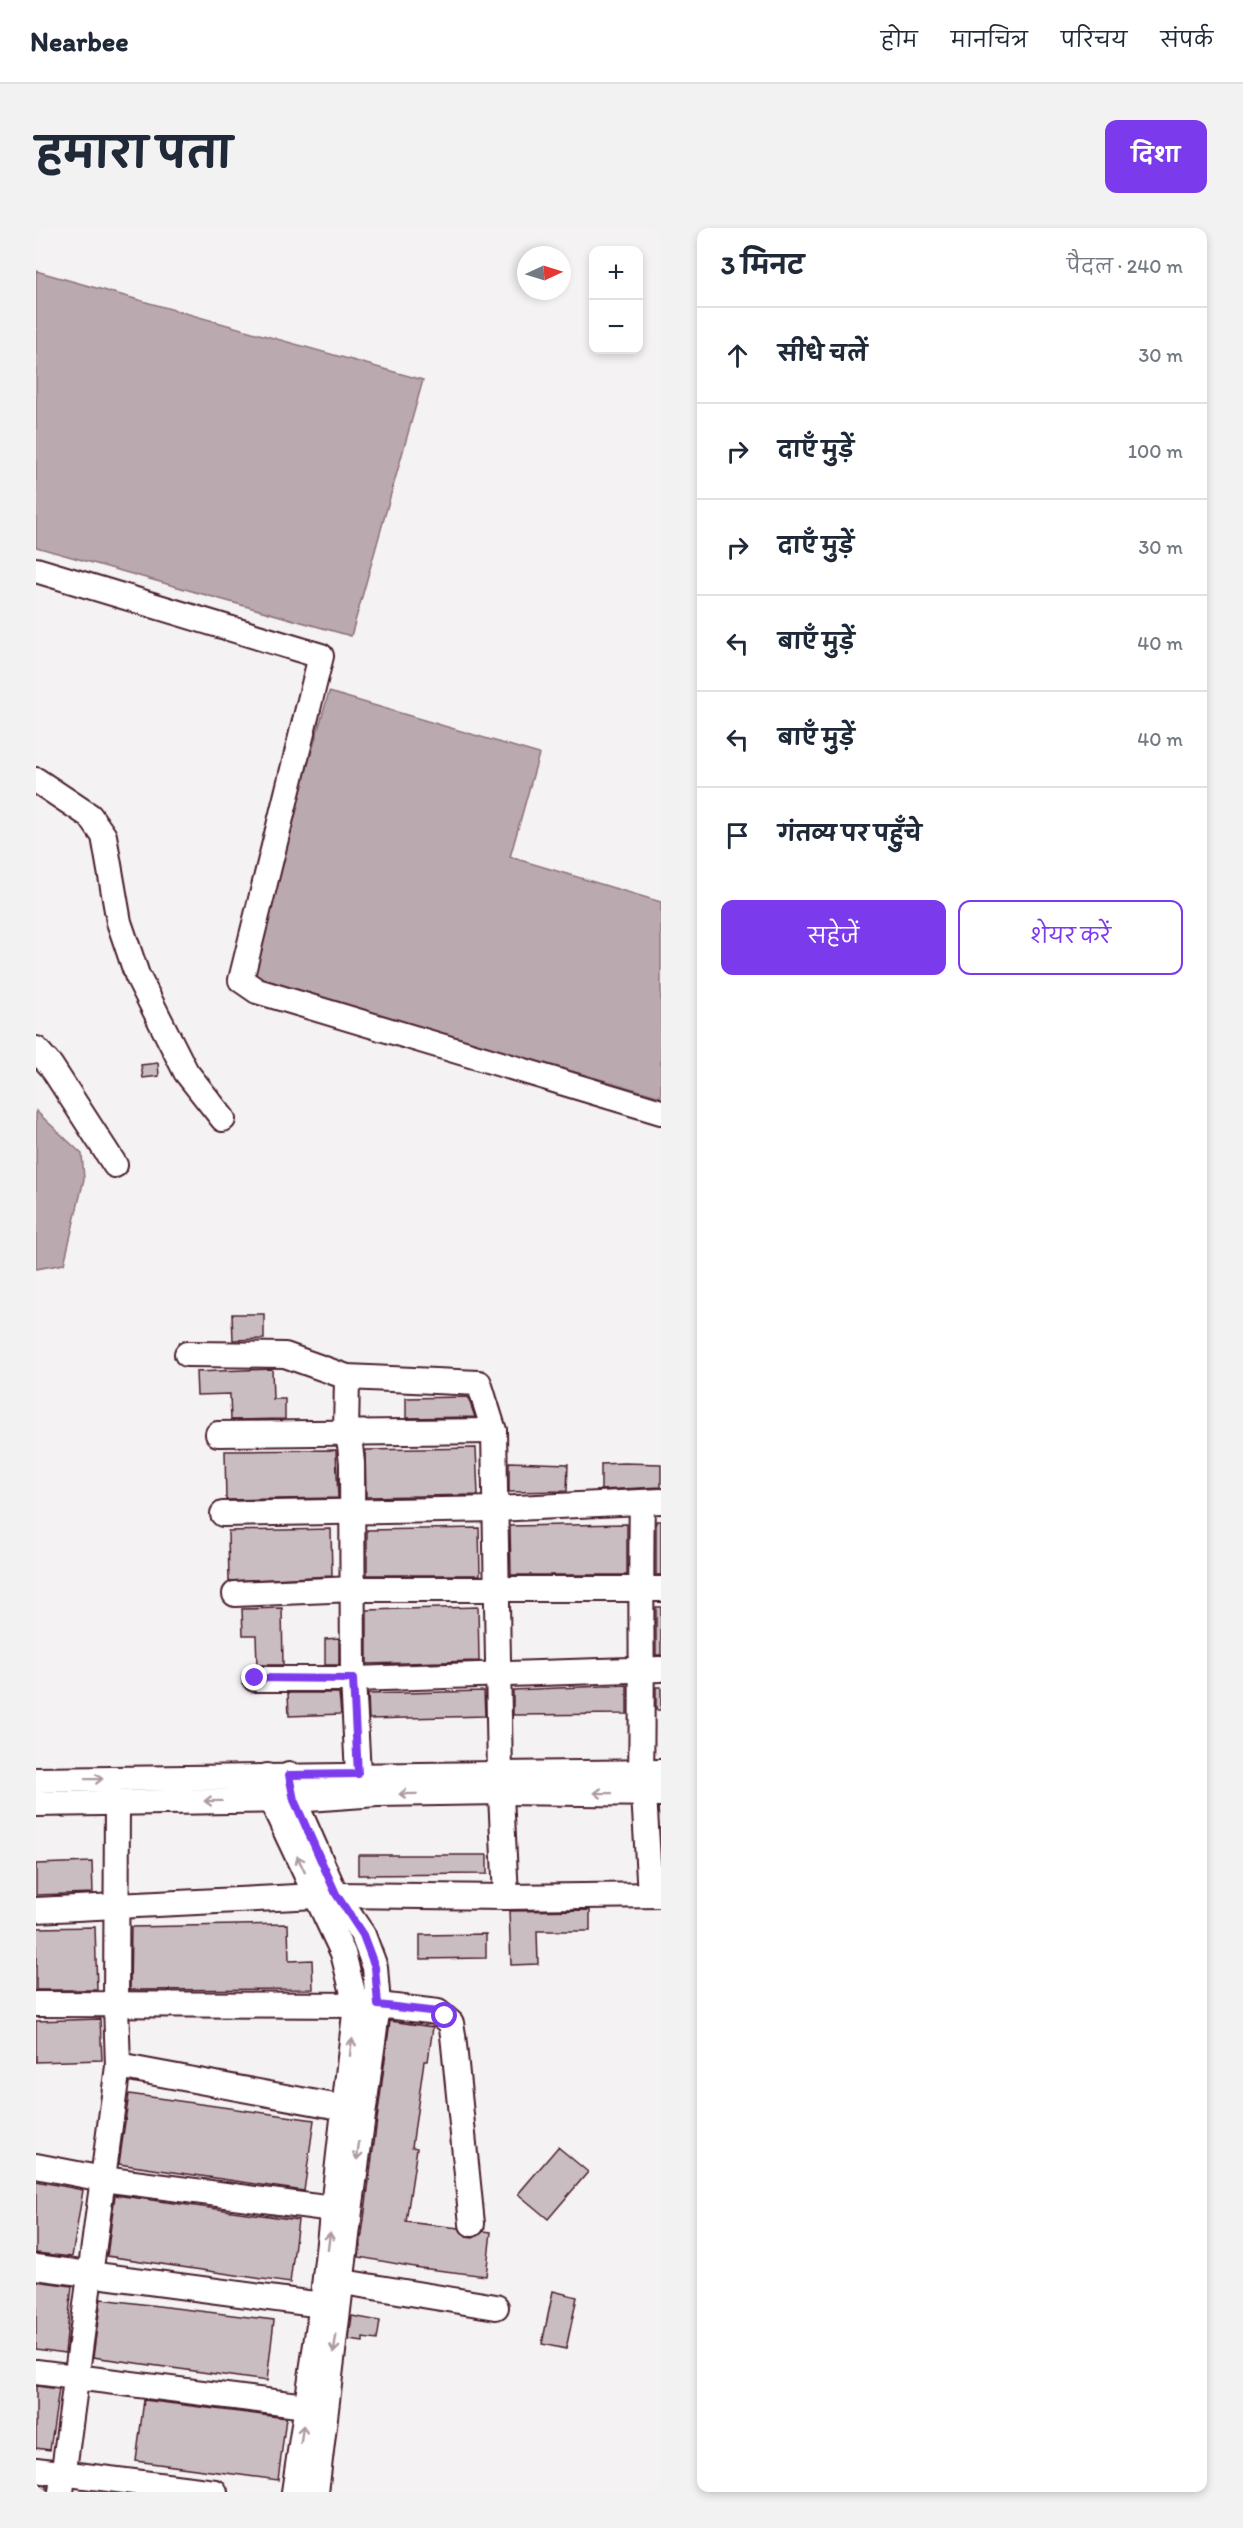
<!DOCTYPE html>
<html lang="hi">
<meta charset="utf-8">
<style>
body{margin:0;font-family:Itim,"Playpen Sans Deva",sans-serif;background:#f2f2f3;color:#1f2937}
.controls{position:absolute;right:18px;top:18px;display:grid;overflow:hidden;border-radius:12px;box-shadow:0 3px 9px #0003}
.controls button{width:54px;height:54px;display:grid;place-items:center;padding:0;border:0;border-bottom:2px solid #e0e1e3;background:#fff;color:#1f2937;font:30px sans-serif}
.compass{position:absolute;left:481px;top:18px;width:54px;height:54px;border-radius:50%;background:#fff;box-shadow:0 3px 9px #0003;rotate:86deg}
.stop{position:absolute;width:18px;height:18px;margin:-14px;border:4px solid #7c3aed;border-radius:50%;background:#fff}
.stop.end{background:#7c3aed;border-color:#fff;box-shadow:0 2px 6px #0008}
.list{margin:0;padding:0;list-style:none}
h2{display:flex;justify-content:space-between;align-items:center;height:78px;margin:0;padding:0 24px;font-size:26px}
h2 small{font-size:20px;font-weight:400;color:#747a83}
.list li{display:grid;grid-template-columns:39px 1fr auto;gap:18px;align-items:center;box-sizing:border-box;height:96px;padding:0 24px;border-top:2px solid #e0e1e3}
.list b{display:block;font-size:22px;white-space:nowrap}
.list em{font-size:20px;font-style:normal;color:#747a83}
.actions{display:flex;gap:12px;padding:18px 24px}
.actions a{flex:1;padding:14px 0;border:2px solid #7c3aed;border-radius:12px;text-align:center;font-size:21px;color:#7c3aed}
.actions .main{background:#7c3aed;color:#fff}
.icon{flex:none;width:33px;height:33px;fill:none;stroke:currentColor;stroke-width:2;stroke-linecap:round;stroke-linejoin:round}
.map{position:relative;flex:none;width:625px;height:2264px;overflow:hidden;border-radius:12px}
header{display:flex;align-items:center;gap:36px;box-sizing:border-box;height:84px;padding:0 30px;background:#fff;border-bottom:2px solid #e0e1e3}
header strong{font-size:28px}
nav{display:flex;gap:33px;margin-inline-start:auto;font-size:21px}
.intro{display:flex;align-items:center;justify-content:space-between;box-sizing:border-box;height:144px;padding:0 36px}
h1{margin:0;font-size:42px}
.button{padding:15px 27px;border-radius:12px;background:#7c3aed;color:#fff;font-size:21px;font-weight:700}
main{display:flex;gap:36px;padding:0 36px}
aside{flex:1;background:#fff;border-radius:12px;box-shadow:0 3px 9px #0003}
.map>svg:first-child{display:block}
</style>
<header>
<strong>Nearbee</strong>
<nav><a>होम</a><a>मानचित्र</a><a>परिचय</a><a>संपर्क</a></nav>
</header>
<div class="intro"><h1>हमारा पता</h1><a class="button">दिशा</a></div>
<main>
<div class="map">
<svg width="625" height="2264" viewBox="0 0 625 2264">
<rect width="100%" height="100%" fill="#f4f2f2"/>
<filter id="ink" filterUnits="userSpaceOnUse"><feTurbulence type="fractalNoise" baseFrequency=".0167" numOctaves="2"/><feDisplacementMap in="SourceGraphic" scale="12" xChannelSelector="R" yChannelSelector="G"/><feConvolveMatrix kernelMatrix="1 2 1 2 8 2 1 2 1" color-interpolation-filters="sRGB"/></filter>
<g filter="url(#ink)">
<g fill="#baa9ae" stroke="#8d727a" stroke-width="1.5">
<path d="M0 43 387 152 315 408 0 319Z"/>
<path d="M293 464 503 526 474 629 625 674V869L211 748Z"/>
<path d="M0 883 46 926 48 951 28 1036 0 1041Z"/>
</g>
<g fill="#cabdc1" stroke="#4a1f2b" stroke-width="1.5">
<path d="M122 835 123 848 107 850 105 837Z"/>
<path d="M196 1086H228V1111L197 1112Z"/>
<path d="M236 1141 237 1171H249V1191L195 1192 194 1166 161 1167 160 1144Z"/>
<path d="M432 1169 439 1189 370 1190V1170Z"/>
<path d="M440 1220 442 1267 330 1269 329 1222Z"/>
<path d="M300 1222 302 1270 190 1272 189 1223Z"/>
<path d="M473 1234 532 1236 531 1263 473 1264Z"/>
<path d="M588 1235 625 1236V1259L565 1262V1236Z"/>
<rect x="620" y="1293" width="5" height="54"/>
<path d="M591 1296V1347H475L474 1298Z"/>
<path d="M443 1300 444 1347H331V1302Z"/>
<path d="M295 1301 296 1348 193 1353 192 1303Z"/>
<path d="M442 1379 443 1433 331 1436V1382Z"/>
<rect x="620" y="1379" width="5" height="48"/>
<path d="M246 1380 247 1437H221L220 1407H207L206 1381Z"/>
<path d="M303 1410V1437H289V1411Z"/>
<path d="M591 1457V1486L477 1487V1462Z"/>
<rect x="620" y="1459" width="5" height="23"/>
<path d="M448 1463 449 1488 333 1491 332 1466Z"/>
<path d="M252 1465H303L305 1486 253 1488Z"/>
<path d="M322 1627H451V1646L322 1647Z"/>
<path d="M56 1634 57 1665 0 1667V1636Z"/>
<path d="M554 1682V1703H501L502 1736 475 1737 473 1683Z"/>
<path d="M252 1696 253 1733 276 1732 277 1761 94 1762 95 1699Z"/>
<path d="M59 1699 61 1762H0V1700Z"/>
<path d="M450 1706V1730L384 1731V1707Z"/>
<path d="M64 1791 66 1832 0 1834V1793Z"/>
<path d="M354 1793 397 1799 392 1833H388L376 1919 381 1920 370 1994 423 2000 430 2009 437 2010 448 2003 455 2004 450 2048 384 2040 323 2029Z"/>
<path d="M93 1866 278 1892 268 1963 83 1936Z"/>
<path d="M522 1919 552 1944 512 1991 482 1966Z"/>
<path d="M0 1953 47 1962 36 2029 0 2025Z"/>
<path d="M79 1967 262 1992 254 2055 71 2028Z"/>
<path d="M0 2053 36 2058 29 2125 0 2121Z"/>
<path d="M517 2063 541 2069 530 2121 506 2116Z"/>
<path d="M65 2071 238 2092 231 2153 57 2129Z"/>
<path d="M316 2088 344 2093 341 2112 327 2110V2114L313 2112Z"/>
<path d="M0 2158 23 2161 14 2222 0 2220Z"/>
<path d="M108 2172 250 2190 242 2252 100 2233Z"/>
<path d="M0 2256 11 2258V2264H0Z"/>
</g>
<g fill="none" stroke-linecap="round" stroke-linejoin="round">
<defs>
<g id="minor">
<path d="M0 342 285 428 205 752 221 763 625 884"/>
<path d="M0 552 54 588 68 608 83 694 101 747 150 844 187 891"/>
<path d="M0 821 15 838 79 937"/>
<path d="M311 1149 310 1206 314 1217 316 1235 317 1451 322 1546"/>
<path d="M182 1206 458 1203"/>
<path d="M187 1286 461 1281 625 1273"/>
<path d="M199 1366 318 1361H625"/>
<path d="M219 1451H317L625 1441"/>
<path d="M605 1544C607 1454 604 1364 606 1274"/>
<path d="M253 1547 258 1572 300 1667 327 1707 339 1739 342 1777 314 1983 280 2264"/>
<path d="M231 1548 235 1572 307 1725 320 1777 286 2076 258 2264"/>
<path d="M0 1552 625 1544"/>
<path d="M608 1566 614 1667"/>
<path d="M0 1576 258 1572 341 1566 465 1564 625 1566"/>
<path d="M470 1669 625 1667"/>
<path d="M0 1682 300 1667 470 1669 464 1547 458 1203 443 1155 311 1149 249 1127 151 1126"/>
<path d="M0 1776 342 1777 402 1784 415 1795 417 1807 436 1996"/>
<path d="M82 1838 325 1883"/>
<path d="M0 1938 67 1951 312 1983"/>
<path d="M0 2039 301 2079"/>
<path d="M307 2054 460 2079"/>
<path d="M0 2144 286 2180"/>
<path d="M0 2242 179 2264"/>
<path d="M25 2264 82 1838 80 1777 81 1574"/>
</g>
</defs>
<use href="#minor" stroke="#4a1f2b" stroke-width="28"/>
<use href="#minor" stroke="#fff" stroke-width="24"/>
</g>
<defs><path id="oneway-shaft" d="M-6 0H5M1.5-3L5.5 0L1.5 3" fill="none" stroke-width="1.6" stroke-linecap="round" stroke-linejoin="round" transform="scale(1.5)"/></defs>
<g stroke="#ae9aa0">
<use href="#oneway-shaft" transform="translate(58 1551) rotate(-1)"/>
<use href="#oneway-shaft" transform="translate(567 1565) rotate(-179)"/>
<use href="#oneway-shaft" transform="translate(372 1566) rotate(179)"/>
<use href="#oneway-shaft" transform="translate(177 1573) rotate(179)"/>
<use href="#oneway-shaft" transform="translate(265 1636) rotate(-115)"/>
<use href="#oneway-shaft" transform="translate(315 1819) rotate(-83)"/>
<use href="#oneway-shaft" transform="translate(322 1923) rotate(98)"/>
<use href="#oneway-shaft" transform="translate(293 2013) rotate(-83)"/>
<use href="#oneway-shaft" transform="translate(299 2116) rotate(98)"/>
<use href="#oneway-shaft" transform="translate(266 2206) rotate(-82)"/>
</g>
</g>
<g fill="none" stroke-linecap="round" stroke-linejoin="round" filter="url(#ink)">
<path stroke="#7c3aed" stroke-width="8" d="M219 1450 317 1451 322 1546 253 1547 258 1572 300 1666 327 1707 339 1739 342 1777 402 1784 409 1788"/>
</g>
</svg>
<div class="controls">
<button>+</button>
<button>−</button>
</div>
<svg class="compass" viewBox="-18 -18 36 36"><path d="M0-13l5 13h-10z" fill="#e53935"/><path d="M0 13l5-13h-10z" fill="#747a83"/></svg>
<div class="stop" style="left:409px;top:1788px"></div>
<div class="stop end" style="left:219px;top:1450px"></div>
</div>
<aside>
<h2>3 मिनट<small>पैदल · 240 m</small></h2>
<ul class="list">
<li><svg class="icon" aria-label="ahead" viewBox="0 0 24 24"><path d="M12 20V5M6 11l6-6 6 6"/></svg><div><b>सीधे चलें</b></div><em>30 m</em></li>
<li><svg class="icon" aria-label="right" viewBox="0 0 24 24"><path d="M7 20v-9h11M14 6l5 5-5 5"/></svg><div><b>दाएँ मुड़ें</b></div><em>100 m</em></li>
<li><svg class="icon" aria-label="right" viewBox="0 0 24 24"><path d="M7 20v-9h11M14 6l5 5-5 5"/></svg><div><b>दाएँ मुड़ें</b></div><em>30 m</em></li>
<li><svg class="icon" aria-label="left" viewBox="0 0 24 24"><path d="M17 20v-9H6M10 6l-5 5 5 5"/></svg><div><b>बाएँ मुड़ें</b></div><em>40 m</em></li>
<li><svg class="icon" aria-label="left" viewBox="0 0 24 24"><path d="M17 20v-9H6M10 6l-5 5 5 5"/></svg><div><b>बाएँ मुड़ें</b></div><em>40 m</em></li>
<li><svg class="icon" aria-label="arrive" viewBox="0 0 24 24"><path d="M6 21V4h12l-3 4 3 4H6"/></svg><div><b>गंतव्य पर पहुँचे</b></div></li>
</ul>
<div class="actions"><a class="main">सहेजें</a><a>शेयर करें</a></div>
</aside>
</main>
